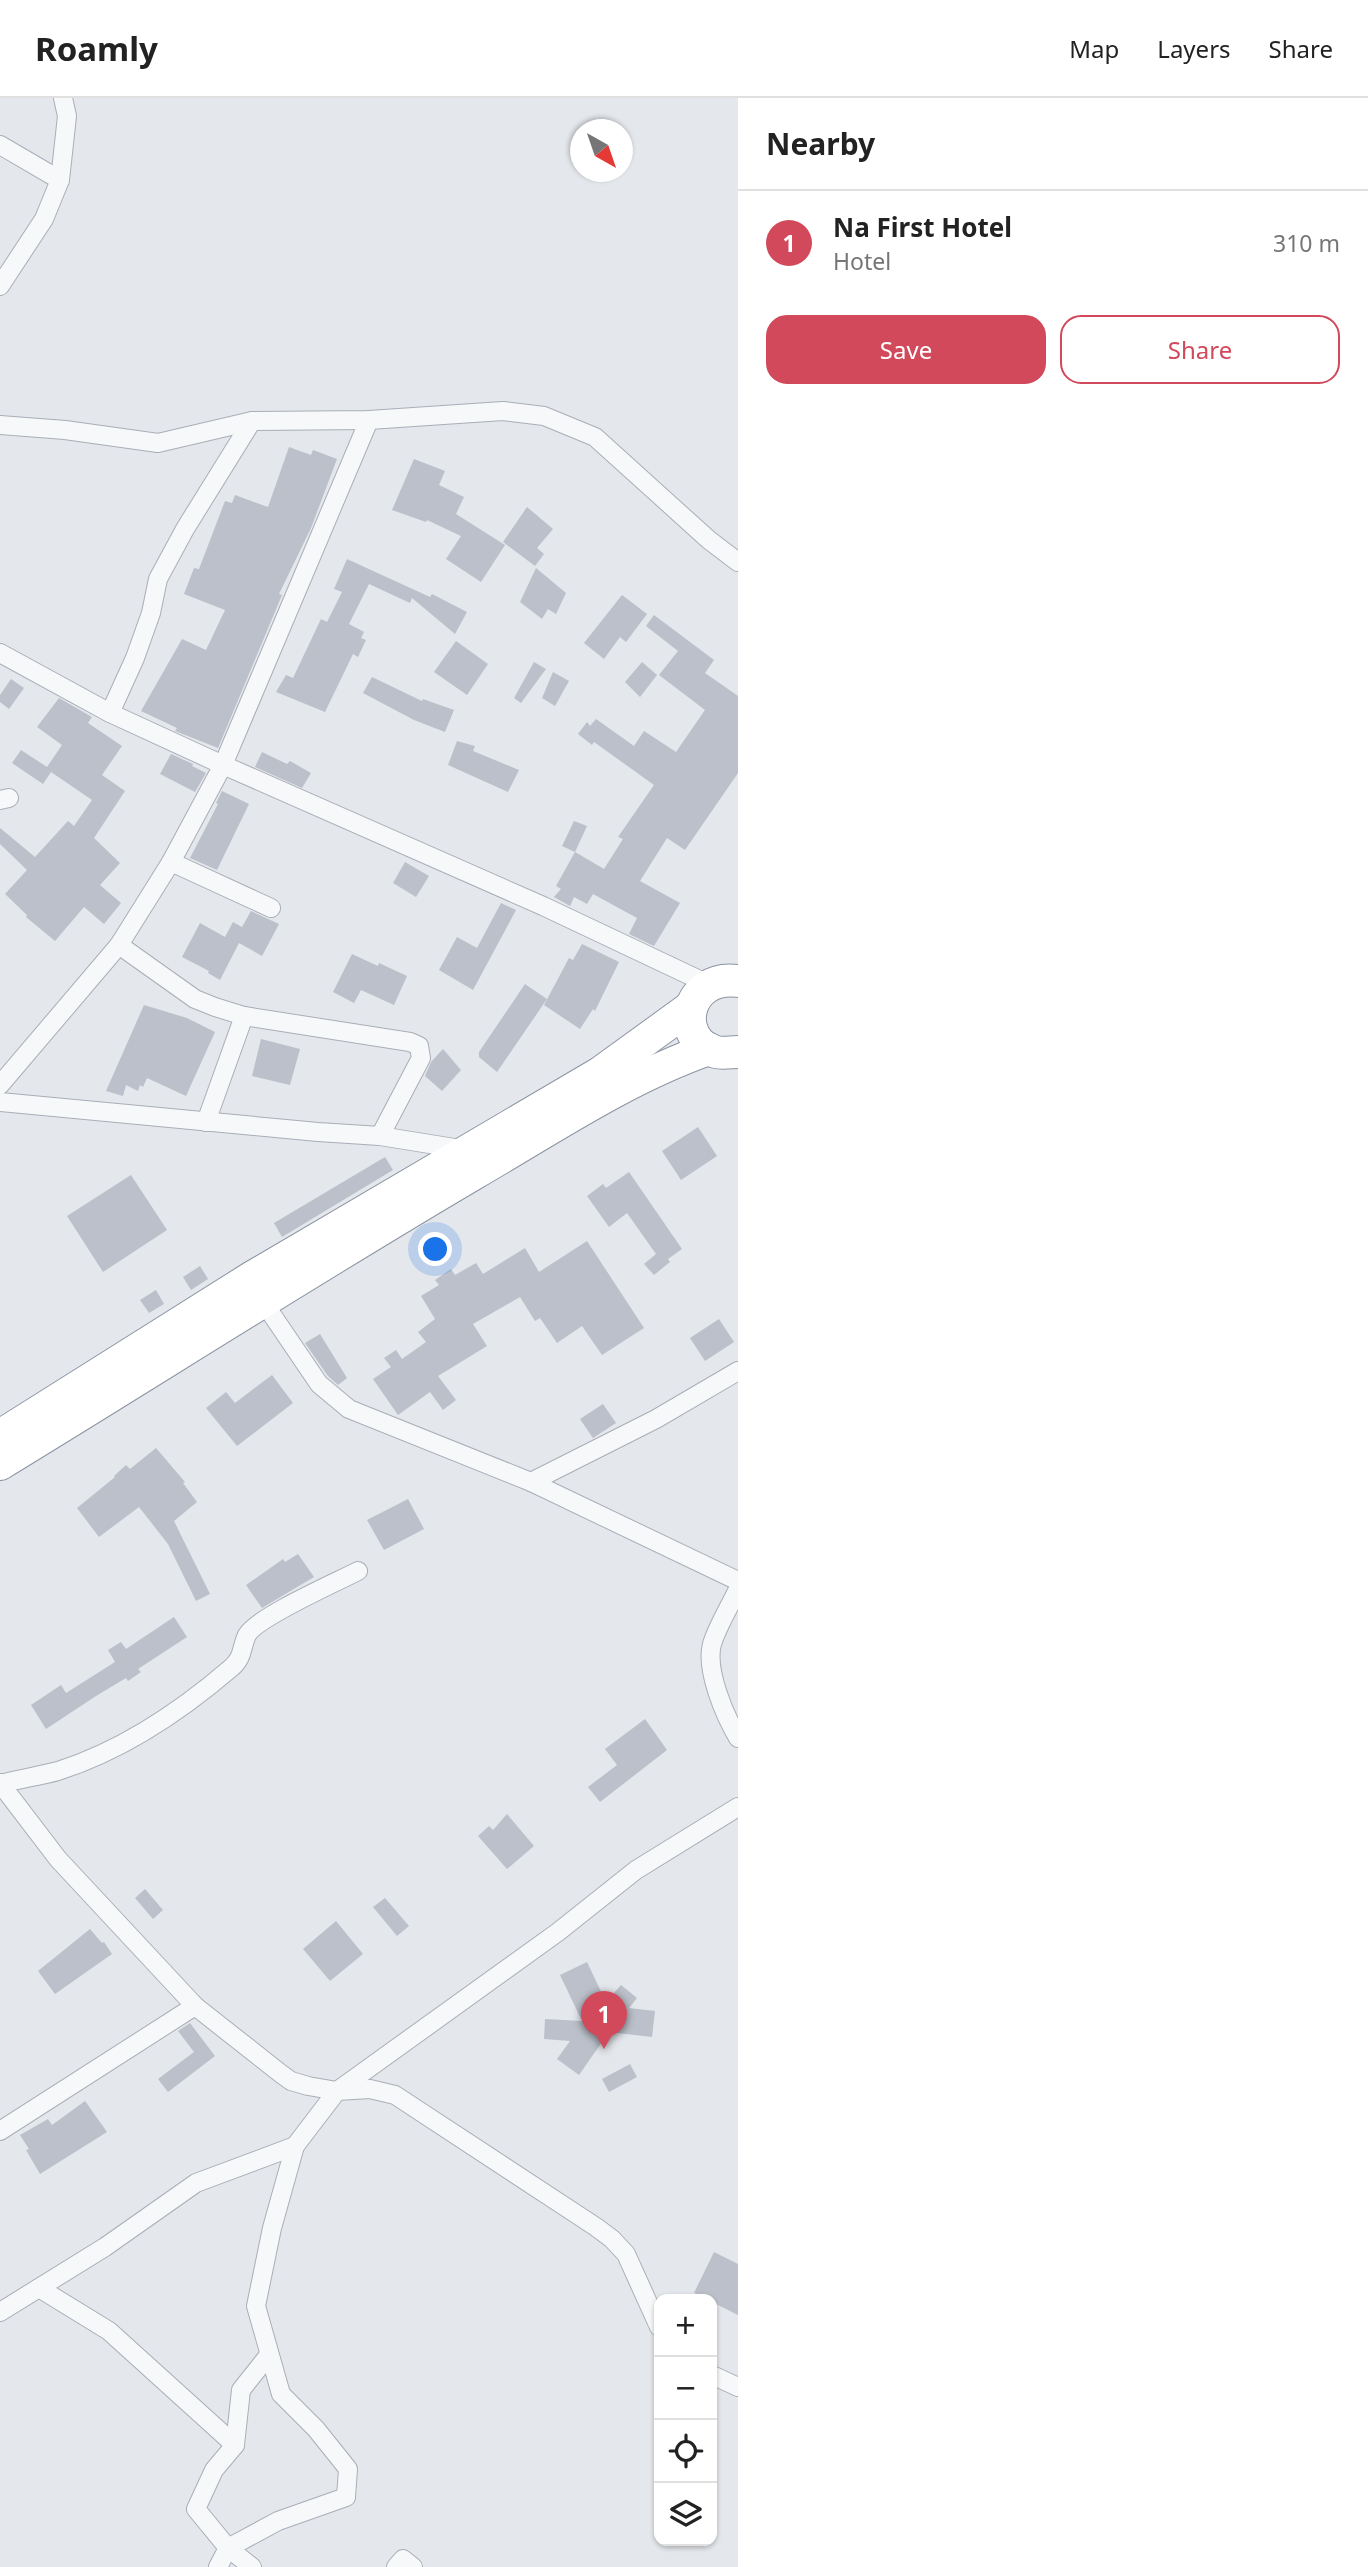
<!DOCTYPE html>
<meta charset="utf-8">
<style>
body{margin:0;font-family:"Noto Sans",sans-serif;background:#f6f6f6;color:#222}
.controls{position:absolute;right:21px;bottom:21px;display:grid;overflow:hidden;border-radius:14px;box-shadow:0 2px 5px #0004}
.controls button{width:63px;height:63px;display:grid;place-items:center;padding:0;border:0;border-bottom:2px solid #e0e0e0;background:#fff;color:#222;font:35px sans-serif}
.compass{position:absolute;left:570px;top:21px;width:63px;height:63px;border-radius:50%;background:#fff;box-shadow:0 2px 5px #0004;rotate:140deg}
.you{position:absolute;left:436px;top:1152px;width:24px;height:24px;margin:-18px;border:5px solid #fff;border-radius:50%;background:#1a73e8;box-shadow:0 0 0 10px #1a73e833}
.badge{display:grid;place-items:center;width:46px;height:46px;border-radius:50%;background:#d1495b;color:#fff;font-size:23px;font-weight:700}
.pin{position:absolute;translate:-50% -58px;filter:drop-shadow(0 2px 4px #0008)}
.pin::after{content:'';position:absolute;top:37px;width:24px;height:21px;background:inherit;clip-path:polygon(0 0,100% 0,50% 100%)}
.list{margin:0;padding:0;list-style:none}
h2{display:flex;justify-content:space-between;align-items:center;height:91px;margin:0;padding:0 28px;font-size:30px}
h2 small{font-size:23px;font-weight:400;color:#767676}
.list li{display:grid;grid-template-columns:46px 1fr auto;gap:21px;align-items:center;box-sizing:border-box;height:105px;padding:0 28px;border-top:2px solid #e0e0e0}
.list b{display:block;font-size:26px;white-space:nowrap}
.list p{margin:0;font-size:23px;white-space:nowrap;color:#767676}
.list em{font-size:23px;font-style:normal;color:#767676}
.actions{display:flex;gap:14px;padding:21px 28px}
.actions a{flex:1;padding:16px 0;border:2px solid #d1495b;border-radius:21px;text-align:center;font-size:24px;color:#d1495b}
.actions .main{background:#d1495b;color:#fff}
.icon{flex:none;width:38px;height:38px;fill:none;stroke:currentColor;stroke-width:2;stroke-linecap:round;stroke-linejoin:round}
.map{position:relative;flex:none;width:738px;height:2469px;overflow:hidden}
header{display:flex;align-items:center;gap:42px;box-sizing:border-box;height:98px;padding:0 35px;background:#fff;border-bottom:2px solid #e0e0e0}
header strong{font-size:33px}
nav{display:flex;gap:38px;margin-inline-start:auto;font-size:24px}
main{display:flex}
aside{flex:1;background:#fff}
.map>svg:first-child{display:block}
</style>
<header>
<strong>Roamly</strong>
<nav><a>Map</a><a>Layers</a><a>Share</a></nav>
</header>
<main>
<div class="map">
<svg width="738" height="2469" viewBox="0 0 738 2469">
<rect width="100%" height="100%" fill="#e4e7ec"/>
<g fill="#bbc0ca">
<path d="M289 349 311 357 313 352 337 361 311 430 279 496 282 497 218 650 175 633 177 630 141 613 182 541 206 552 225 512 184 496 194 470 199 471 225 403 232 405 235 397 268 409Z"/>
<path d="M414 361 445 373 439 387 464 399 456 416 505 447 481 484 446 461 461 438 427 422 426 424 392 412Z"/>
<path d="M527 409 553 431 537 450 544 456 535 468 503 444Z"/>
<path d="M347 461 430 499 432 496 467 514 455 536 412 500 410 505 369 486 349 526 364 534 361 540 366 542 358 559 353 556 325 614 276 594 286 577 293 580 321 521 327 524 342 494 334 491Z"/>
<path d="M536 470 566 495 556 516 548 511 542 521 520 504Z"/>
<path d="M622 497 647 516 626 544 620 539 604 561 584 545Z"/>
<path d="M654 517 714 562 705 575 738 598V675L685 752 667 740 640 783 680 805 654 848 629 836 637 820 593 796 587 806 574 799 570 808 554 799 561 791 556 788 575 754 604 771 623 741 618 739 654 687 594 644 592 647 578 636 587 624 590 628 596 621 634 648 644 633 676 654 705 612 659 577 678 553 646 528Z"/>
<path d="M456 543 488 566 467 597 434 574Z"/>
<path d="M534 564 546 571 521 605 514 600Z"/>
<path d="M642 564 657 577 640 599 625 584Z"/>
<path d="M553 574 569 583 555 608 542 600Z"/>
<path d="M372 579 422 603 423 601 454 612 445 634 414 622 363 595Z"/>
<path d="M11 581 24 590 9 611 0 604V597Z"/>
<path d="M59 600 92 619 88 625 122 648 102 677 125 693 94 740 120 765 100 787 121 805 104 826 84 809 55 843 26 819 27 817 5 796 27 772 0 746V730L35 759 68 723 74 728 92 702 51 674 43 686 12 665 21 652 47 669 62 647 37 629Z"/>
<path d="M457 643 475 648 473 653 519 672 508 694 448 667Z"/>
<path d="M262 654 287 666 290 663 311 675 302 690 255 669Z"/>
<path d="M171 656 193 666 192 668 206 675 195 694 160 676Z"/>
<path d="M222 693 249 706 217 772 190 760 218 706 216 705Z"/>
<path d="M574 723 587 728 575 754 562 748Z"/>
<path d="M405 764 429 778 416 799 393 785Z"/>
<path d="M501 805 516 812 473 892 439 872 457 839 477 850Z"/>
<path d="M251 813 279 826 262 858 239 845 220 882 208 875 209 873 182 859 200 825 225 839 233 824 242 829Z"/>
<path d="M582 846 619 864 595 913 593 911 580 931 544 907 569 860 573 862Z"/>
<path d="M352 856 378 868 379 865 407 878 394 907 361 892 354 905 333 894Z"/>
<path d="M525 886 547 901 497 974 479 959V954Z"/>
<path d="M144 907 187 920 215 934 186 998 147 980 143 989 140 987 138 993 126 987 123 998 106 993Z"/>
<path d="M261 941 300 951 290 987 252 978Z"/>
<path d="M443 951 461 972 442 993 425 978 431 964Z"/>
<path d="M698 1029 717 1058 681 1082 662 1053Z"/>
<path d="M385 1059 393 1072 282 1139 274 1125Z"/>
<path d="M629 1074 682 1151 668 1161 670 1164 654 1177 644 1166 656 1156 627 1115 609 1129 587 1098 603 1086 606 1090Z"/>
<path d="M131 1077 167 1132 103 1174 67 1118Z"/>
<path d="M587 1143 644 1230 602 1257 582 1228 557 1245 540 1220 535 1223 520 1199 473 1226 487 1248 438 1278 456 1302 443 1312 430 1294 398 1317 373 1281 391 1269 384 1260 396 1252 402 1261 426 1244 418 1234 435 1221 421 1198 439 1187 435 1182 451 1171 455 1177 476 1165 483 1176 525 1150 539 1174Z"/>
<path d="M200 1168 208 1181 191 1192 183 1179Z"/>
<path d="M156 1192 164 1206 149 1215 140 1202Z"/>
<path d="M719 1221 734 1244 705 1263 690 1240Z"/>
<path d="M320 1236 347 1280 338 1287 328 1278 305 1245Z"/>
<path d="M272 1277 293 1305 237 1348 206 1310 226 1294 235 1305Z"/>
<path d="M603 1306 616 1325 593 1340 580 1321Z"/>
<path d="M156 1350 185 1384 183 1385 197 1404 174 1423 210 1496 196 1503 168 1446 139 1409 99 1439 77 1410 115 1379 114 1378 126 1367 130 1371Z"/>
<path d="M408 1401 424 1431 384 1452 367 1422Z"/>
<path d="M298 1456 314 1479 262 1510 246 1487 283 1461 285 1464Z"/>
<path d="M174 1519 187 1539 138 1571 141 1574 128 1583 126 1580 96 1598 46 1631 31 1607 61 1587 66 1595 115 1564 108 1552 121 1544 126 1551Z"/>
<path d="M645 1621 667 1652 600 1704 588 1689 617 1667 605 1651Z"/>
<path d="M507 1716 534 1748 507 1771 478 1738 489 1728 493 1732Z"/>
<path d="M145 1791 163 1812 153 1821 135 1800Z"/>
<path d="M385 1800 409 1828 397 1838 373 1809Z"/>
<path d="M336 1823 363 1856 330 1883 303 1851Z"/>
<path d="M90 1831 102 1845 104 1844 112 1856 55 1896 38 1873Z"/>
<path d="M587 1864 606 1904 621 1887 637 1900 629 1910 655 1913 652 1939 609 1934 579 1977 557 1961 570 1943 544 1941 545 1921 582 1923 560 1877Z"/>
<path d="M190 1925 215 1958 168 1994 158 1981 194 1954 178 1933Z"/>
<path d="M630 1966 637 1979 609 1994 602 1981Z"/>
<path d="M85 2003 107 2034 40 2076 26 2052 29 2051 20 2037 48 2021 52 2027Z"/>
<path d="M714 2154 738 2166V2217L712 2204V2201L694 2195Z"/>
</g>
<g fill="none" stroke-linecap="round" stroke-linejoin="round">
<defs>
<g id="street">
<path d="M0 47 60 82 44 121 0 188"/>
<path d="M60 82 67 18 63 0"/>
<path d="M0 327 65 332 158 345 252 323 369 322 503 313 544 318 595 339 709 442 738 464"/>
<path d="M0 555 110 615 223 667 543 808 708 886"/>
<path d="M110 615 135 560 151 515 158 481 185 431 252 323"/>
<path d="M0 702 9 700"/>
<path d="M171 764 271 810"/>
<path d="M119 847 195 901 215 909 244 918 410 944 419 948 421 960 380 1038"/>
<path d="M0 987 119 847 171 764 223 667 369 322"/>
<path d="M0 1004 318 1034 380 1038 467 1052"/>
<path d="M206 1024 244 918"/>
<path d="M262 1202 319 1286 349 1311 531 1384 738 1483"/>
<path d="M531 1384 656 1321 738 1273"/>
<path d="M738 1491C730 1508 718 1527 712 1546 705 1572 725 1618 738 1640"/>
<path d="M0 1685 58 1761 195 1908 280 1975 291 1983 308 1988 337 1993 370 1991 395 1997 596 2129 612 2141 626 2156 659 2229"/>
<path d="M0 1686C19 1681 39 1678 58 1673 121 1653 181 1613 231 1570 244 1559 241 1549 247 1537 257 1519 337 1484 358 1473"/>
<path d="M0 2033 195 1908"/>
<path d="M39 2190 109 2233 235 2347"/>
<path d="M0 2214 105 2149 196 2085 295 2048"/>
<path d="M712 2277 738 2289"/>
<path d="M218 2469 228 2450 278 2423 346 2399 348 2371 316 2331 281 2296 256 2208 272 2130 295 2048 337 1993 558 1834 636 1772 738 1709"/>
<path d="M252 2469 228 2450 196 2411 214 2372 235 2347 241 2292 268 2258"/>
<path d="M396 2469 403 2461 413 2469"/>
</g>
<g id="highway">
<path d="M738 883C685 876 673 942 716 954 723 956 731 954 738 954"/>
<path d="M0 1338 251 1180 600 975 691 909"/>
<path d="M0 1366C159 1269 315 1169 475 1075 551 1031 626 980 709 951"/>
</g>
</defs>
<use href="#street" stroke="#a9aeb7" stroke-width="20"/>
<use href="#highway" stroke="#8b94a3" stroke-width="34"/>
<use href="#street" stroke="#f7f8fa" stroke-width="18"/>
<use href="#highway" stroke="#fff" stroke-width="32"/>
</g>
</svg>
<div class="controls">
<button>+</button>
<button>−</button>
<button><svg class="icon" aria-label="locate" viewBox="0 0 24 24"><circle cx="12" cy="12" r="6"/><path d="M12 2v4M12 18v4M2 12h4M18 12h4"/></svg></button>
<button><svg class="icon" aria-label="layers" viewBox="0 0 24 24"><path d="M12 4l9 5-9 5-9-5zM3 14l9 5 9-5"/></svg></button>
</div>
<svg class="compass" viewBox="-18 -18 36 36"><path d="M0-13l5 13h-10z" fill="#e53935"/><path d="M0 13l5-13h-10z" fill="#767676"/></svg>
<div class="you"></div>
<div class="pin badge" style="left:604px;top:1951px">1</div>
</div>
<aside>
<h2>Nearby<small></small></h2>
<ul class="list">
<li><span class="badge">1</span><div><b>Na First Hotel</b><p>Hotel</p></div><em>310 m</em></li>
</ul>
<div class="actions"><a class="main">Save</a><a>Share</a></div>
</aside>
</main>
